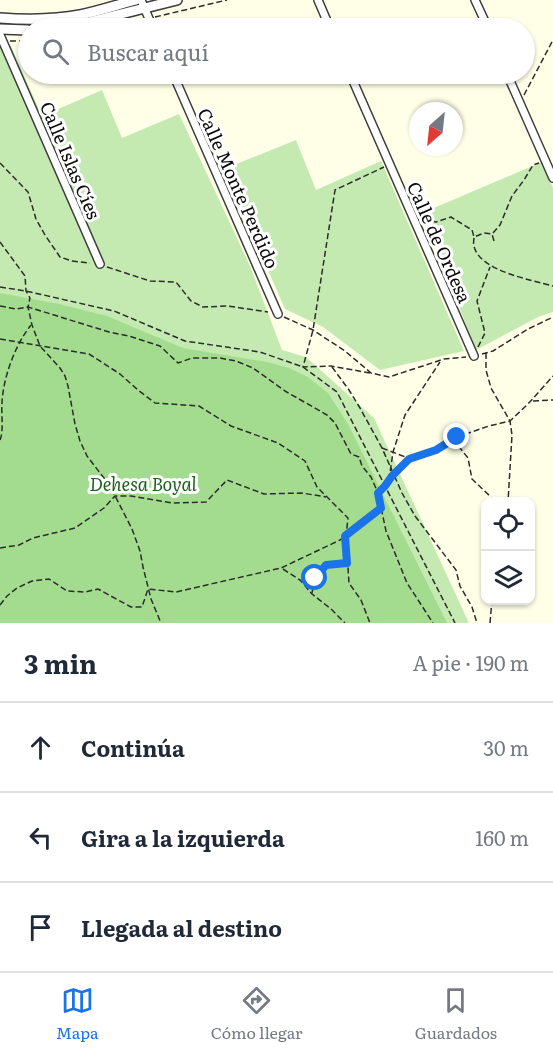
<!DOCTYPE html>
<html lang="es">
<meta charset="utf-8">
<style>
body{margin:0;font-family:Literata,serif;background:#f6f6f7;color:#1f2937}
.controls{position:absolute;right:18px;bottom:18px;display:grid;overflow:hidden;border-radius:12px;box-shadow:0 2px 4px #0004}
.controls button{width:54px;height:54px;display:grid;place-items:center;padding:0;border:0;border-bottom:2px solid #e0e1e3;background:#fff;color:#1f2937;font:30px sans-serif}
.compass{position:absolute;left:409px;top:102px;width:54px;height:54px;border-radius:50%;background:#fff;box-shadow:0 2px 4px #0004;rotate:207deg}
.stop{position:absolute;width:18px;height:18px;margin:-14px;border:4px solid #1a73e8;border-radius:50%;background:#fff}
.stop.end{background:#1a73e8;border-color:#fff;box-shadow:0 2px 6px #0008}
.list{margin:0;padding:0;list-style:none}
h2{display:flex;justify-content:space-between;align-items:center;height:78px;margin:0;padding:0 24px;font-size:26px}
h2 small{font-size:20px;font-weight:400;color:#747a83}
.list li{display:grid;grid-template-columns:39px 1fr auto;gap:18px;align-items:center;box-sizing:border-box;height:90px;padding:0 24px;border-top:2px solid #e0e1e3}
.list b{display:block;font-size:22px;white-space:nowrap}
.list em{font-size:20px;font-style:normal;color:#747a83}
.icon{flex:none;width:33px;height:33px;fill:none;stroke:currentColor;stroke-width:2;stroke-linecap:round;stroke-linejoin:round}
.map{position:relative;flex:none;width:553px;height:623px;overflow:hidden}
.search{position:absolute;background:#fff;box-shadow:0 2px 4px #0004;left:18px;right:18px;top:18px;height:66px;display:flex;align-items:center;gap:15px;box-sizing:border-box;padding:0 21px;border-radius:33px;color:#747a83;font-size:22px}
.sheet{height:348px;background:#fff}
nav{display:flex;justify-content:space-around;align-items:center;box-sizing:border-box;height:84px;border-top:2px solid #e0e1e3;background:#fff;font-size:16px;color:#747a83}
nav a{display:grid;justify-items:center;gap:3px}
nav .on{color:#1a73e8}
.map>svg:first-child{display:block}
</style>
<div class="map">
<svg width="553" height="623" viewBox="0 0 553 623">
<rect width="100%" height="100%" fill="#ffffe8"/>
<g fill="#c4eab1">
<path d="M0 45 11 46 42 116 102 90 122 138 179 114 250 266 282 350 306 357 374 418 469 623H0Z"/>
<path d="M296 140 316 190 381 161 464 351 380 370 323 327 285 309 224 169Z"/>
<path d="M542 162 553 188V312L538 317 476 350 422 213Z"/>
</g>
<path fill="#a4dc8f" d="M0 293 59 304 107 316 183 348 267 362 289 368 308 377 328 393 348 424 447 623H0Z"/>
<g fill="none" stroke-linecap="round" stroke-linejoin="round">
<defs>
<g id="pedestrian">
<path d="M141 0 153 28"/>
<path d="M318 0 330 28"/>
<path d="M475 0 488 28"/>
<path d="M0 35 100 264"/>
<path d="M173 74 278 314"/>
<path d="M350 74 474 356"/>
<path d="M507 74 553 178"/>
</g>
<g id="minor">
<path d="M0 18C27 20 54 20 80 15 99 11 117 5 136 0"/>
<path d="M48 28 81 24 177 0"/>
<path d="M0 29 28 30"/>
</g>
</defs>
<use href="#pedestrian" stroke="#3d3d3d" stroke-width="10"/>
<use href="#minor" stroke="#3d3d3d" stroke-width="12"/>
<g stroke="#2c2c2c" stroke-width="1.5" stroke-dasharray="6 3" stroke-linecap="butt">
<path d="M155 17 227 0"/>
<path d="M114 28 142 21"/>
<path d="M10 41H28"/>
<path d="M524 95 553 40"/>
<path d="M0 163 28 192 36 219 45 235 60 257 72 261 90 263"/>
<path d="M423 219 436 222 451 217 472 230 474 237"/>
<path d="M493 233 500 225 512 196 524 180 533 165 539 163"/>
<path d="M494 241 492 234 484 233 474 237C474 240 473 243 474 246 479 271 532 280 553 286"/>
<path d="M0 242 25 276 26 291 30 298 28 307 32 325 40 346 60 368 65 376 68 386 75 424 80 441 87 456 110 486 132 529 140 551 143 567 151 599 161 623"/>
<path d="M107 267 150 281 176 282 191 301 203 307 228 306 268 312"/>
<path d="M0 287 26 291 114 311 185 341 260 352 303 367 337 392 455 623"/>
<path d="M0 306 16 309 28 307 109 332 129 336 160 346 178 363 192 358H220L236 361 253 368 285 391 327 415 335 423 351 454 359 457 362 466 371 477 378 493 386 531 407 583 433 623"/>
<path d="M284 317 313 330 345 351 371 373 389 377 444 359 466 357"/>
<path d="M0 339 89 354 120 374 138 390 155 403 199 406 231 426 278 443 305 461 317 487 348 518 346 536 349 583 361 600 370 623"/>
<path d="M478 347 485 333 477 301 490 267"/>
<path d="M486 353V370L491 388 510 421 512 435 508 502"/>
<path d="M482 354 493 351 528 329 553 317"/>
<path d="M332 367 349 390 360 408 382 448 402 493 415 516 456 570 460 586 472 607 477 623"/>
<path d="M370 373 331 366 303 367 313 330 335 190 384 167"/>
<path d="M533 401 553 400"/>
<path d="M0 440C4 431 1 414 2 403 3 378 15 345 31 325"/>
<path d="M451 441 460 448 468 458 472 479 493 499 494 502"/>
<path d="M382 448 408 458"/>
<path d="M389 480 393 452 405 415 440 362"/>
<path d="M378 493 385 486 392 476 409 459 436 450 457 437 489 426 510 421 528 404 553 376"/>
<path d="M0 548 19 545 33 538 75 528 104 508 115 496H131L172 503 206 502 227 480 264 494 302 493 326 497"/>
<path d="M283 569 300 580 312 594 331 609 345 623"/>
<path d="M312 593 315 578 326 565 346 563"/>
<path d="M0 605 7 596 17 588 32 581 49 579 67 591 85 592 98 589 131 607H142L148 589 176 592 281 568 340 540 380 508"/>
<path d="M490 623 492 600"/>
</g>
<use href="#pedestrian" stroke="#fff" stroke-width="7"/>
<use href="#minor" stroke="#fff" stroke-width="9"/>
</g>
<g fill="none" stroke-linecap="round" stroke-linejoin="round">
<path stroke="#1a73e8" stroke-width="8" d="M315 578 326 565 347 563 345 536 381 508 378 493 385 486 392 476 409 459 436 450 457 437"/>
</g>
<g text-anchor="middle" dominant-baseline="central" stroke-width="6" stroke-linejoin="round" paint-order="stroke">
<g font-size="18" fill="#0a0a0a" stroke="#fff">
<text transform="translate(71 160) rotate(67)">Calle Islas Cíes</text>
<text transform="translate(239 188) rotate(66)">Calle Monte Perdido</text>
<text transform="translate(440 242) rotate(66)">Calle de Ordesa</text>
</g>
<g font-size="18" font-style="italic" fill="#1b6419" stroke="#fff">
<text x="143" y="483">Dehesa Boyal</text>
</g>
</g>
</svg>
<div class="controls">
<button><svg class="icon" aria-label="locate" viewBox="0 0 24 24"><circle cx="12" cy="12" r="6"/><path d="M12 2v4M12 18v4M2 12h4M18 12h4"/></svg></button>
<button><svg class="icon" aria-label="layers" viewBox="0 0 24 24"><path d="M12 4l9 5-9 5-9-5zM3 14l9 5 9-5"/></svg></button>
</div>
<svg class="compass" viewBox="-18 -18 36 36"><path d="M0-13l5 13h-10z" fill="#e53935"/><path d="M0 13l5-13h-10z" fill="#747a83"/></svg>
<div class="stop" style="left:315px;top:578px"></div>
<div class="stop end" style="left:457px;top:437px"></div>
<div class="search"><svg class="icon" aria-label="search" viewBox="0 0 24 24"><circle cx="10" cy="10" r="6"/><path d="M15 15l6 6"/></svg>Buscar aquí</div>
</div>
<section class="sheet">
<h2>3 min<small>A pie · 190 m</small></h2>
<ul class="list">
<li><svg class="icon" aria-label="ahead" viewBox="0 0 24 24"><path d="M12 20V5M6 11l6-6 6 6"/></svg><div><b>Continúa</b></div><em>30 m</em></li>
<li><svg class="icon" aria-label="left" viewBox="0 0 24 24"><path d="M17 20v-9H6M10 6l-5 5 5 5"/></svg><div><b>Gira a la izquierda</b></div><em>160 m</em></li>
<li><svg class="icon" aria-label="arrive" viewBox="0 0 24 24"><path d="M6 21V4h12l-3 4 3 4H6"/></svg><div><b>Llegada al destino</b></div></li>
</ul>
</section>
<nav>
<a class="on"><svg class="icon" aria-label="map" viewBox="0 0 24 24"><path d="M3 6l6-2 6 2 6-2v14l-6 2-6-2-6 2zM9 4v14M15 6v14"/></svg>Mapa</a>
<a><svg class="icon" aria-label="directions" viewBox="0 0 24 24"><path d="M12 3l9 9-9 9-9-9zM9 14v-3h6M13 9l2 2-2 2"/></svg>Cómo llegar</a>
<a><svg class="icon" aria-label="saved" viewBox="0 0 24 24"><path d="M7 4h10v16l-5-4-5 4z"/></svg>Guardados</a>
</nav>
